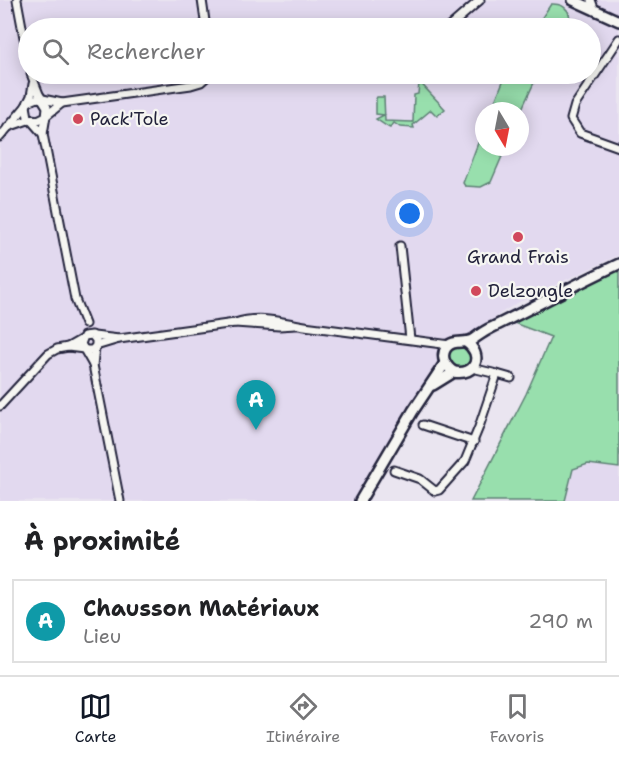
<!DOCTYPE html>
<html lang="fr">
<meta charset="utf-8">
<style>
body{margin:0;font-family:"Shantell Sans",sans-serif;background:#f6f6f6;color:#202124}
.compass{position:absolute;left:475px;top:102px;width:54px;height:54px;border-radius:50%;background:#fff;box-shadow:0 3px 15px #0003;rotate:170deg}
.you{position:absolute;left:410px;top:214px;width:21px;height:21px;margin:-15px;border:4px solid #fff;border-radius:50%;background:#1a73e8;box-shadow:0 0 0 9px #1a73e833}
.badge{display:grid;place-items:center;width:39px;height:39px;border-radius:50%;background:#111827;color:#fff;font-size:20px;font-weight:700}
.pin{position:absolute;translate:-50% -50px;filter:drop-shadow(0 2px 3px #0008)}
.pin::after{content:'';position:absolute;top:32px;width:21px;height:18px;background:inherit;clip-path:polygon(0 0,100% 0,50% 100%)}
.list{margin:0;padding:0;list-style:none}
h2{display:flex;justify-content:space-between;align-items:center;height:78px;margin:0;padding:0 24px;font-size:26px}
h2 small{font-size:20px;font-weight:400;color:#757577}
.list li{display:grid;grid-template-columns:39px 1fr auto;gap:18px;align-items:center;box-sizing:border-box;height:84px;margin:0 12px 12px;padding:0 12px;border:2px solid #e0e0e0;border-radius:0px}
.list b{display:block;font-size:22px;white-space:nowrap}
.list p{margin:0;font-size:20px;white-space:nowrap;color:#757577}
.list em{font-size:20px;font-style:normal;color:#757577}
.icon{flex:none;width:33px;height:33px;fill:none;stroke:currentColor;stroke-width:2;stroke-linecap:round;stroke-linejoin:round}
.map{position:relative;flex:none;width:619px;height:501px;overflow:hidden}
.search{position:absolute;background:#fff;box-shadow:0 3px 15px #0003;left:18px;right:18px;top:18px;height:66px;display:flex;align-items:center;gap:15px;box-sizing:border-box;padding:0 21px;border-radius:33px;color:#757577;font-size:22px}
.sheet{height:174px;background:#fff}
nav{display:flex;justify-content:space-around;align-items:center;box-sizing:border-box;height:84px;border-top:2px solid #e0e0e0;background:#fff;font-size:16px;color:#757577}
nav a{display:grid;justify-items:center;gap:3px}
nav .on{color:#111827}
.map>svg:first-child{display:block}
</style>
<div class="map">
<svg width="619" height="501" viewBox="0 0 619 501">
<rect width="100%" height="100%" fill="#eae5f0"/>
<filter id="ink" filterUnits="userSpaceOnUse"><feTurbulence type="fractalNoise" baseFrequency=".0167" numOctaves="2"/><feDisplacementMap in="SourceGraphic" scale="12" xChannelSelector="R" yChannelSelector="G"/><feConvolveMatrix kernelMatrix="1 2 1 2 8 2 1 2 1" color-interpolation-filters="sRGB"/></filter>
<g filter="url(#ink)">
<g fill="#e2d9ef" fill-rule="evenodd">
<path d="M0 0H619V255L515 304 501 313 479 332 465 339H456L442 364 420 391 356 501H0ZM28 28H590V74H28ZM484 111H520V147H484Z"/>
<path d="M619 407V501H510Z"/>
</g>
<g fill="#98dfad" stroke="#5d8074" stroke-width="1.5">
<path d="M551 4C567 3 574 15 567 28H535Z"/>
<path d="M412 74 445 109 437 116 431 110 413 125 414 128 400 127 394 123 390 128 388 127 376 119 384 115 376 114V99L377 97H384L385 121 413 122 414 95 418 94 419 83 414 81Z"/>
<path d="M506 74H538L520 113V111H491Z"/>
<path d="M484 127V147H506L491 182 481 187 465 186 463 183Z"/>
<path d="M619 269V468L588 464 573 469 565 501H471L526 394 551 337 511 322Z"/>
<circle cx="460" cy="358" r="12"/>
</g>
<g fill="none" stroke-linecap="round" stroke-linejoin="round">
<defs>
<g id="street">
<path d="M17 0 28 59"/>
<path d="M202 0 206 28"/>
<path d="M591 0 595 11"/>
<path d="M448 28 480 0"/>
<path d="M619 39 575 105 571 119 580 133 619 147"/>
<path d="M62 103 191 85 201 82 210 74"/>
<path d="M26 106 28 117 43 134 46 116 62 103 38 98 28 102"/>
<path d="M8 127 31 119 38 120 46 116 47 107 39 94 31 74"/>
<path d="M43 134 75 299 85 324"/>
<path d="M0 137 26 106 31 96 33 84"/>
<path d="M400 246 410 339"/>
<path d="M296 325 279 326 235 323C262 314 286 324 312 327 358 333 404 339 450 345"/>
<path d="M94 336 119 339 96 346"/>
<path d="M82 339 68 347 84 349"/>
<path d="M119 339 235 323"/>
<path d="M86 350H92L96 346V340L92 335 84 336 81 344 93 365 95 348"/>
<path d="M93 365 120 501"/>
<path d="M497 374 511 378"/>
<path d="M0 406 48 354 57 349 68 347"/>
<path d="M423 425 474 442"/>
<path d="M394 470 420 479 435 491 439 490 465 461 479 427 497 374 472 368"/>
</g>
<g id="secondary">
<path d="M573 0 619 21"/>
<path d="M454 372C446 367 440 357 446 348 453 339 463 344 472 340 478 336 484 331 491 328 534 307 576 284 619 264"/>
<path d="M433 385 454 372C476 376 484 355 466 342"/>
<path d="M360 501 413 411 445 363"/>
</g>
</defs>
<use href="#street" stroke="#22223b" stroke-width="11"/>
<use href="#secondary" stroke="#22223b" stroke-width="14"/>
<use href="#street" stroke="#f6f6f2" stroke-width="7"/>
<use href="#secondary" stroke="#f6f6f2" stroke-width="9"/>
</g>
</g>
<g fill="#d1495b" stroke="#f6f6f2" stroke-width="2">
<circle cx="78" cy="119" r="6"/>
<circle cx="518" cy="237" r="6"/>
<circle cx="476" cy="291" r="6"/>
</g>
<g text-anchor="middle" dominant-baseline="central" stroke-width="4.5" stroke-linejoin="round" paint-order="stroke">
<g font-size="18" fill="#22223b" stroke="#f6f6f2" text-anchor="start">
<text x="90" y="119">Pack'Tole</text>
<text x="518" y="257" text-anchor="middle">Grand Frais</text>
<text x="488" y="291">Delzongle</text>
</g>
</g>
</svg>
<svg class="compass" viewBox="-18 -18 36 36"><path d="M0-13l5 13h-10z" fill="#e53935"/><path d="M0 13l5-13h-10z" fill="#757577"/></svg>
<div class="you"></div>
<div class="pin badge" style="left:256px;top:430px;background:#0f9aa8">A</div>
<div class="search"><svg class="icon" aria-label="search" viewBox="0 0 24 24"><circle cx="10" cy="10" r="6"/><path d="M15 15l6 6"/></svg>Rechercher</div>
</div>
<section class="sheet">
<h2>À proximité<small></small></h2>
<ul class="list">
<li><span class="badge" style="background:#0f9aa8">A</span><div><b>Chausson Matériaux</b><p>Lieu</p></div><em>290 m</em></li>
</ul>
</section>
<nav>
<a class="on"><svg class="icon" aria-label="map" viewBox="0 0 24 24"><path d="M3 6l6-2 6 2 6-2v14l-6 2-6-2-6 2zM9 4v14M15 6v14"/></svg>Carte</a>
<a><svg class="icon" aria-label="directions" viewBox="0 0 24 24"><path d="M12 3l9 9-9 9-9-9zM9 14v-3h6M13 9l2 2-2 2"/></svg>Itinéraire</a>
<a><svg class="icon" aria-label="saved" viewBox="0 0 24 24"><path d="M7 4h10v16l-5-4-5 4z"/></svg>Favoris</a>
</nav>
